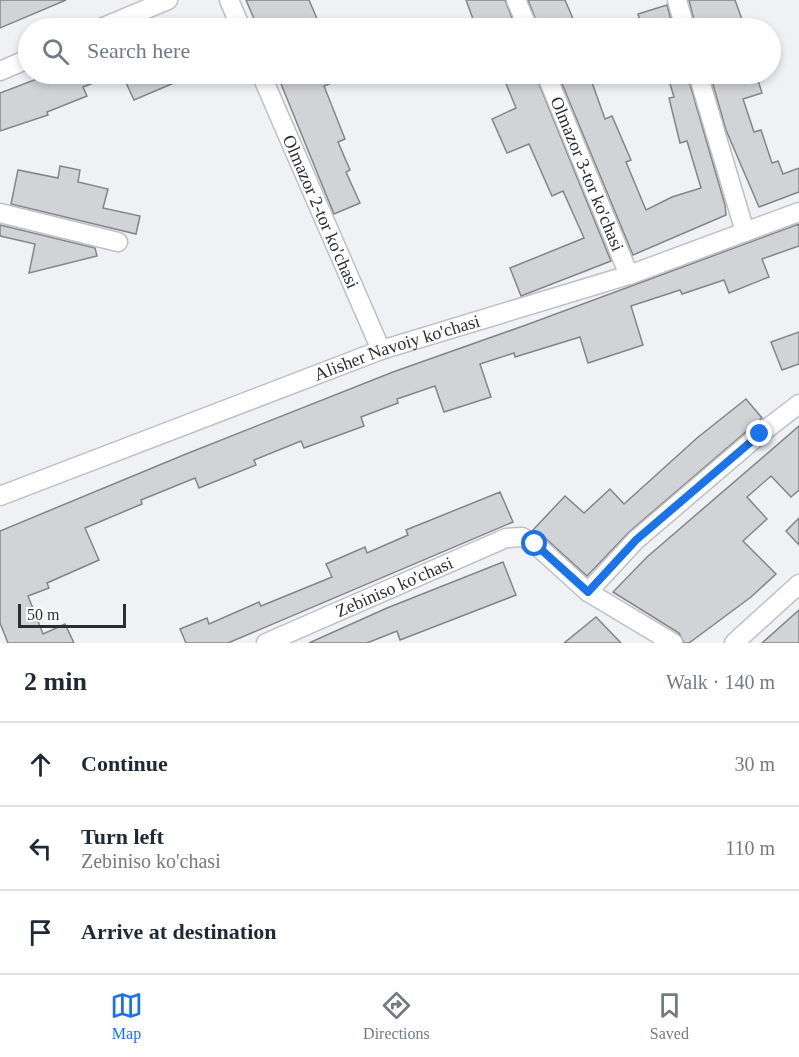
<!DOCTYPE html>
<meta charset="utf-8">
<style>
body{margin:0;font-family:Georgia,serif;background:#f2f2f3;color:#1f2937}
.scale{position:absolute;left:18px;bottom:15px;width:108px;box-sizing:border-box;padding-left:6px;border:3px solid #2c2d2f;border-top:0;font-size:16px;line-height:21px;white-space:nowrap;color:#2c2d2f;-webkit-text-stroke:4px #fefeff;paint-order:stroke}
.stop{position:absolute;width:18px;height:18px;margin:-14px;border:4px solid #1a73e8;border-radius:50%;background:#fff}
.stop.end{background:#1a73e8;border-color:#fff;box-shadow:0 2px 6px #0008}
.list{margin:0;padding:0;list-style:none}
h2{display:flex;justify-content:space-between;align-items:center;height:78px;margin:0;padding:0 24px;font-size:26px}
h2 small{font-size:20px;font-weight:400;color:#747a83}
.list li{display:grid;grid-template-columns:39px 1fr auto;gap:18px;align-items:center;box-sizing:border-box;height:84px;padding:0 24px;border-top:2px solid #e0e1e3}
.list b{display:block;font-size:22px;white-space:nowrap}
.list p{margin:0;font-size:20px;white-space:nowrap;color:#747a83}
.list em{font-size:20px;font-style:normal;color:#747a83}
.icon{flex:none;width:33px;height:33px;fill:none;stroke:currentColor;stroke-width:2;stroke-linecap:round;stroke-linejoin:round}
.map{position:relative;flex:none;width:799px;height:643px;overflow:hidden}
.search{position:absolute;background:#fff;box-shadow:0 3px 9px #0003;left:18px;right:18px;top:18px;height:66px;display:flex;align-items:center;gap:15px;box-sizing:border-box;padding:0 21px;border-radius:33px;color:#747a83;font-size:22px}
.sheet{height:330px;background:#fff}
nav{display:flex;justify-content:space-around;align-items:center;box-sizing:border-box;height:84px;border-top:2px solid #e0e1e3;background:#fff;font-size:16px;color:#747a83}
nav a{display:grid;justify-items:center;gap:3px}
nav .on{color:#1a73e8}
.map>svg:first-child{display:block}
</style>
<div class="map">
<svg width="799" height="643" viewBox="0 0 799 643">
<rect width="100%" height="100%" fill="#eff1f5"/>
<g fill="#d1d3d7" stroke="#848589" stroke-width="1.5">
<path d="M0 0H66L0 28Z"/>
<path d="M246 0H309L321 28H258Z"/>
<path d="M466 0H505L516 28H450L473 19Z"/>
<path d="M528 0H565L577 28H539Z"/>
<path d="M689 0H735L745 28H696Z"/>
<path d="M667 5 673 28H642L638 14Z"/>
<path d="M50 74H117L83 87 87 96 47 112 48 115 0 131V93Z"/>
<path d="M122 74H195L134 100Z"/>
<path d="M277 74H354L324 86 345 139 338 142 350 170 346 172 360 203 334 214Z"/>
<path d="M502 74H535L611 261 521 296 510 268 584 238 563 191 552 196 529 144 507 153 492 119 516 108Z"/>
<path d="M558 74H589L605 119 612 116 631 160 626 162 646 210 672 197 701 188 687 141 680 143 669 98 674 97 667 74H687L725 205 726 215 633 255Z"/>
<path d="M710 74H756L762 93 743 99 754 132 761 130 772 163 778 161 783 174 799 168V192L759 207 726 130Z"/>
<path d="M60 166 80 170 78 182 108 189 103 208 140 216 136 234 11 204 18 170 58 178Z"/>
<path d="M799 224V246L762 259 769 277 729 293 724 280 682 294 680 290 631 306 643 345 588 363 580 337 515 357 514 353 480 364 491 397 444 412 435 386 397 399 398 403 361 417 364 426 304 448 301 441 254 460 256 465 199 488 195 478 141 500 142 504 85 528 99 560 47 583 49 588 28 596 43 634 65 624 74 643H8L0 623V531L186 454 393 372 526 325Z"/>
<path d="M0 225 95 248 97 256 29 273 35 244 0 236Z"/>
<path d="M799 332V364L782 370 771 342Z"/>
<path d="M746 399 762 418 629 532 587 576 542 535 533 530 565 496 584 513 610 489 624 504 697 438Z"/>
<path d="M799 426V490L791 497 771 476 747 497 767 519 743 541 776 574 751 597 689 643H684L679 633 613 592 647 557Z"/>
<path d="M500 492 513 522 228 643H186L180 629 207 618 209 624 259 602 261 606 332 577 326 564 365 547 367 553 408 535 406 530Z"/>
<path d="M799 518V545L786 531Z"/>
<path d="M503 562 516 595 400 640 397 631 367 643H309L387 608Z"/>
<path d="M799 610V643H762Z"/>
<path d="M596 617 621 643H564Z"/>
</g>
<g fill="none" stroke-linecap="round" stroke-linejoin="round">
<defs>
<g id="minor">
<path d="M229 0 241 28"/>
<path d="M516 0 528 28"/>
<path d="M677 0 685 28"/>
<path d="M101 28 168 0"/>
<path d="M0 71 28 59"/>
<path id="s1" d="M261 74 381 350"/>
<path id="s2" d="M546 74 629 275"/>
<path d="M698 74 745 232"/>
<path d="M0 213 118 242"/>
<path id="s3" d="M0 496 381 350 629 275 799 212"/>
<path d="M588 592 636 540 760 434 799 404"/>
<path id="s4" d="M266 643 506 538 522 537 535 544 588 592 673 643"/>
<path d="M734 643 799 584"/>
</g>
</defs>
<use href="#minor" stroke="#bec0c4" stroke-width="21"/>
<use href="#minor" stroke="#fff" stroke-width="18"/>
</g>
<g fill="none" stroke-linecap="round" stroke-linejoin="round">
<path stroke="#1a73e8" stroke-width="8" d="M535 544 588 592 636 540 760 434"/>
</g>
<g text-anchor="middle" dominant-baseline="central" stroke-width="4.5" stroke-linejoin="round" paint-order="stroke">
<g font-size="18" fill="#2c2d2f" stroke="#fefeff">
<text stroke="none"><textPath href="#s2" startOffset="108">Olmazor 3-tor ko'chasi</textPath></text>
<text stroke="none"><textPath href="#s1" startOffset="150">Olmazor 2-tor ko'chasi</textPath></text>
<text stroke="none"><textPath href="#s3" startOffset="424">Alisher Navoiy ko'chasi</textPath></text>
<text stroke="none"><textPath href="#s4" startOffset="140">Zebiniso ko'chasi</textPath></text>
</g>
</g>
</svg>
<div class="scale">50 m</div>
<div class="stop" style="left:535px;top:544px"></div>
<div class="stop end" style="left:760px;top:434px"></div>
<div class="search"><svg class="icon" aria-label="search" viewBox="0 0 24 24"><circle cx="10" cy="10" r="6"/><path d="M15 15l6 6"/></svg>Search here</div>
</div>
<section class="sheet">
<h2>2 min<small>Walk · 140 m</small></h2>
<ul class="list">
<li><svg class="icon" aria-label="ahead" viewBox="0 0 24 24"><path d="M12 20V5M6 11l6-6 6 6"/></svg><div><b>Continue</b></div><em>30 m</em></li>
<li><svg class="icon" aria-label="left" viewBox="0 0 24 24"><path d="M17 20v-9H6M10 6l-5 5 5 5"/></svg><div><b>Turn left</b><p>Zebiniso ko'chasi</p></div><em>110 m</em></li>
<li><svg class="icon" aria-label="arrive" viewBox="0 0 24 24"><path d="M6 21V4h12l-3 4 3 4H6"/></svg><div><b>Arrive at destination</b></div></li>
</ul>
</section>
<nav>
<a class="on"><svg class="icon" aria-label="map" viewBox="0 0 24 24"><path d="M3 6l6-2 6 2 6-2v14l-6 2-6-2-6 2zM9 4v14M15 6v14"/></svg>Map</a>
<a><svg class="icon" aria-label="directions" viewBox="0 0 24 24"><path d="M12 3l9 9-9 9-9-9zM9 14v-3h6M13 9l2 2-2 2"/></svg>Directions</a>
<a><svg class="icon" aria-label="saved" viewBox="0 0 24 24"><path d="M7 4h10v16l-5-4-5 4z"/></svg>Saved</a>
</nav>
